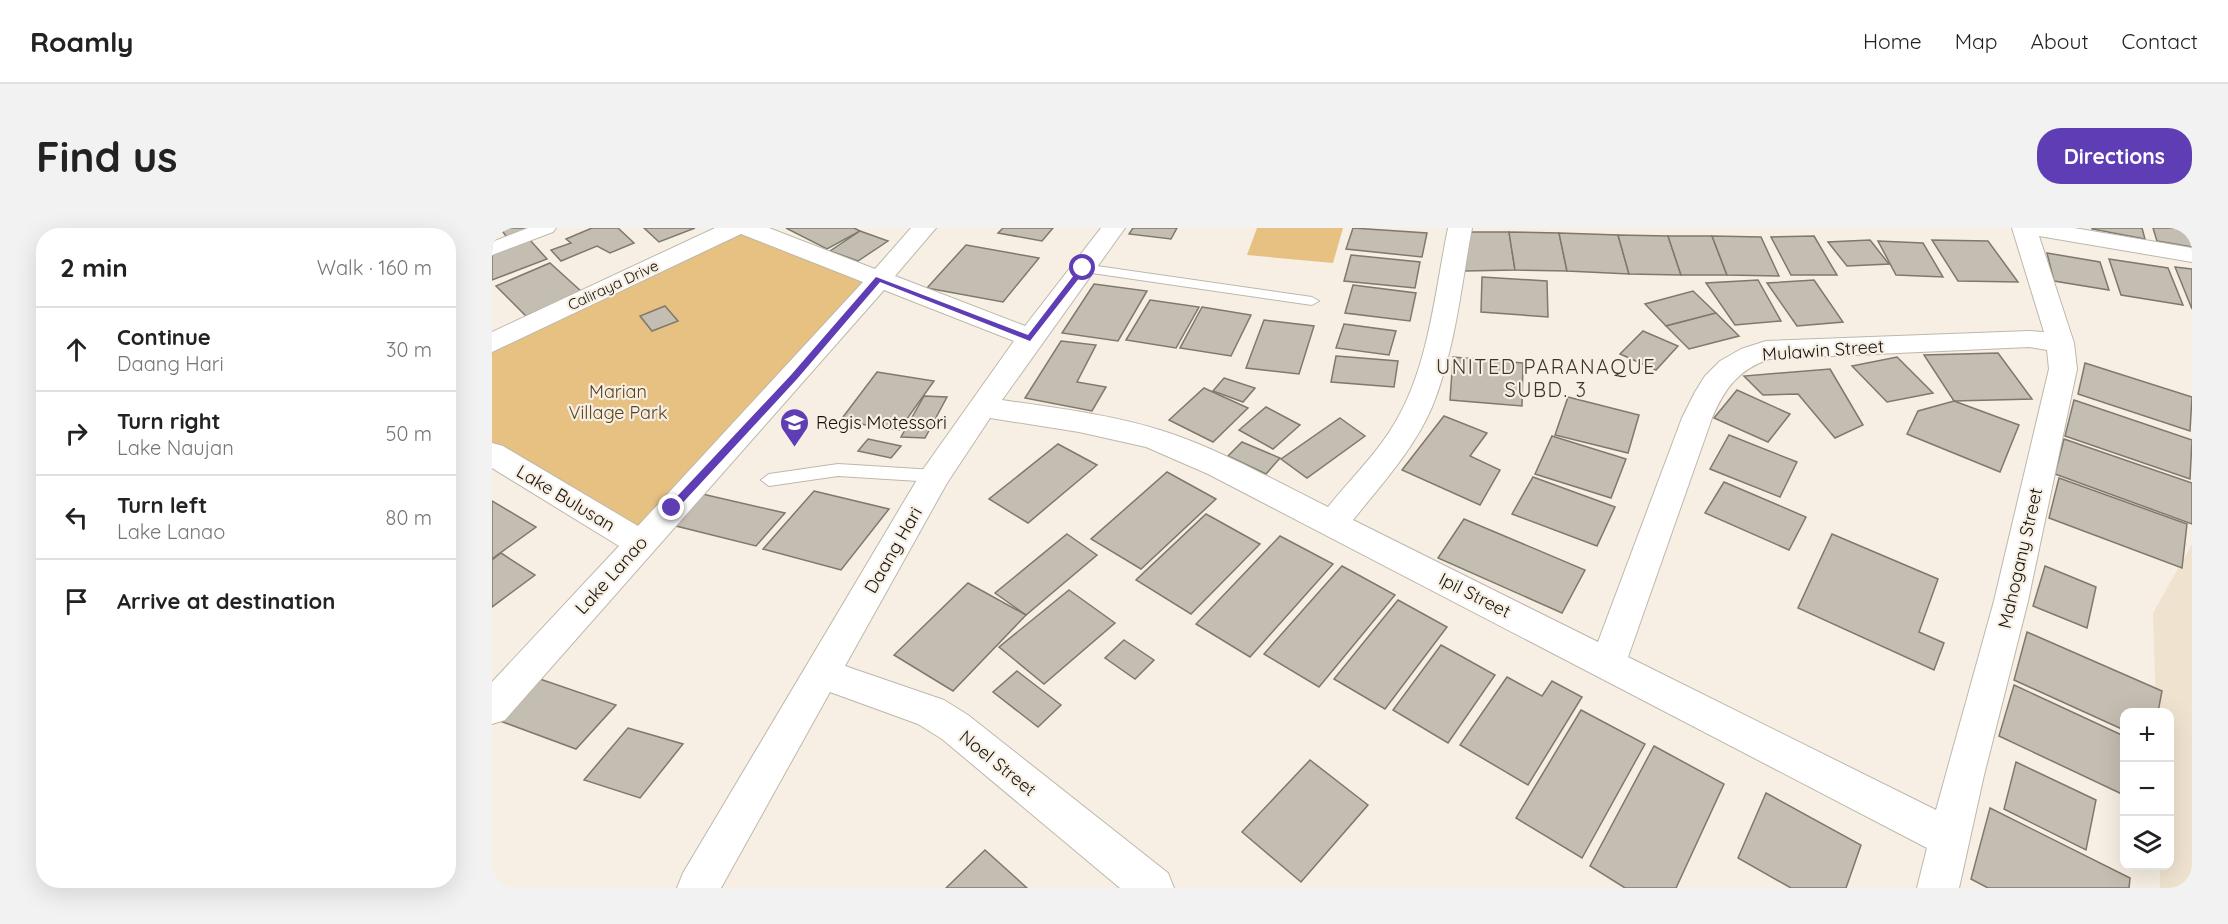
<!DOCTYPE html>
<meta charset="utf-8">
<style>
body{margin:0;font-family:Quicksand,sans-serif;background:#f2f2f2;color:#222}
.controls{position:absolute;right:18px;bottom:18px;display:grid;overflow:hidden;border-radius:12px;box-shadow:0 6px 24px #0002}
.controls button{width:54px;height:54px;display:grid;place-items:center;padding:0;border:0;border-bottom:2px solid #e0e0e0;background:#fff;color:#222;font:30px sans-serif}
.stop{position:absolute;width:18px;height:18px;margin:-14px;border:4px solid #5e3db5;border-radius:50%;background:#fff}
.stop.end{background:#5e3db5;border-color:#fff;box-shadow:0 2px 6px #0008}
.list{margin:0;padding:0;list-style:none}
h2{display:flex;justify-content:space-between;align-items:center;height:78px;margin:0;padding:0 24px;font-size:26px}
h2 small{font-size:20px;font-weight:400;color:#767676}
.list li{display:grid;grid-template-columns:39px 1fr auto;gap:18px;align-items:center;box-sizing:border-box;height:84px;padding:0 24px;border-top:2px solid #e0e0e0}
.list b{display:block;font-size:22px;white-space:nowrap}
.list p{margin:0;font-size:20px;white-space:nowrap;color:#767676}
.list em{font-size:20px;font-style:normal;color:#767676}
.icon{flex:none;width:33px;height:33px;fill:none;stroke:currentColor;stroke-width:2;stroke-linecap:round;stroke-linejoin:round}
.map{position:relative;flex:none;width:1700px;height:660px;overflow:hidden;border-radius:24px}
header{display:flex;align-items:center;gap:36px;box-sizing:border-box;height:84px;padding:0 30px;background:#fff;border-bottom:2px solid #e0e0e0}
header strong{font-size:28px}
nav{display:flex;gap:33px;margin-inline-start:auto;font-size:21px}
.intro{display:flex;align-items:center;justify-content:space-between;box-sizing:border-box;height:144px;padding:0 36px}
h1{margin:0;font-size:42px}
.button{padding:15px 27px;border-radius:24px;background:#5e3db5;color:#fff;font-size:21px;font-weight:700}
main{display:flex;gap:36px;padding:0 36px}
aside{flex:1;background:#fff;border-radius:24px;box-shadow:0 6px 24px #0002}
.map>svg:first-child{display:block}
</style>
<header>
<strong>Roamly</strong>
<nav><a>Home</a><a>Map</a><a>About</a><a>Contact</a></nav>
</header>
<div class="intro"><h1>Find us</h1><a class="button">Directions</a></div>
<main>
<aside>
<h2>2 min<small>Walk · 160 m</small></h2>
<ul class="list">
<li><svg class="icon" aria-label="ahead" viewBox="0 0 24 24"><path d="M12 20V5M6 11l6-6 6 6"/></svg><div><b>Continue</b><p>Daang Hari</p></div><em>30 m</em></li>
<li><svg class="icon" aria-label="right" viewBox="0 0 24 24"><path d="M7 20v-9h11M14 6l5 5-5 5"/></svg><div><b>Turn right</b><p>Lake Naujan</p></div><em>50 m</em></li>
<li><svg class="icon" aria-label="left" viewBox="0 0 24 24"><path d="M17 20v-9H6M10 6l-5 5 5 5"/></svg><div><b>Turn left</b><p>Lake Lanao</p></div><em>80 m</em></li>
<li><svg class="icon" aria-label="arrive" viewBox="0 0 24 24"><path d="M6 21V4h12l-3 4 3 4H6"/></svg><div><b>Arrive at destination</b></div></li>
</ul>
</aside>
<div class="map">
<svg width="1700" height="660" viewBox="0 0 1700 660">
<rect width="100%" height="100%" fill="#f7efe3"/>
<path fill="#efe3d0" d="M1700 316V660H1668V638H1678V484H1664L1661 385Z"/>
<g fill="#e6c181">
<path d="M765 0H851L841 35 755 27Z"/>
<path d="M248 5 372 55 144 299 0 216V122Z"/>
</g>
<g fill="#c4bdb1" stroke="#7f786d" stroke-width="1.5">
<path d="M8 0H48L17 12Z"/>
<path d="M100 0H126L142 15 118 25 105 18 69 33 59 22 79 15 74 11Z"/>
<path d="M152 0H203L167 14Z"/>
<path d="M294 0H362L368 3 335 21Z"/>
<path d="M511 0H561L550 13 506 5Z"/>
<path d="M641 0H685L679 11 637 6Z"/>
<path d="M861 0 935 5 930 29 854 21Z"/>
<path d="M1600 0H1650L1653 11 1600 1Z"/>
<path d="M1661 0H1700V19L1665 13Z"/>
<path d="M368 3 396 13 366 33 338 23Z"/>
<path d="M970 4H1017L1023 42 973 43Z"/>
<path d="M1017 4 1067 5 1075 43 1023 42Z"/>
<path d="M1067 5 1126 7 1137 46 1075 43Z"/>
<path d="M1126 7 1176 8 1189 47 1137 46Z"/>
<path d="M1176 8H1220L1235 47H1189Z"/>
<path d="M1220 8 1269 9 1287 48 1235 47Z"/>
<path d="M1322 8 1345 47H1299L1279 9Z"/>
<path d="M37 11 55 31 0 52V24Z"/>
<path d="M1378 12 1397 36 1355 38 1336 14Z"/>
<path d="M1440 12 1496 13 1526 54 1466 53Z"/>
<path d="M1386 13 1431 15 1451 49 1404 47Z"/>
<path d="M474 17 547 30 511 74 435 60Z"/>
<path d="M1555 25 1608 34 1617 62 1562 53Z"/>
<path d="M859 27 928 34 923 60 852 53Z"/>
<path d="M1617 31 1676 40 1691 77 1629 67Z"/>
<path d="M58 35 90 64 34 88 4 58Z"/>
<path d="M1683 39 1700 41V81Z"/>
<path d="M990 49 1055 53 1056 89 989 84Z"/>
<path d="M1266 52 1289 93 1243 97 1214 55Z"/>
<path d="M1322 52 1351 94 1305 98 1275 55Z"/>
<path d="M602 56 655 63 626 113 570 105Z"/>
<path d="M861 57 924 65 918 93 853 85Z"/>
<path d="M1201 63 1224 85 1174 98 1153 76Z"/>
<path d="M658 72 707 79 684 120 634 112Z"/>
<path d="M173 78 186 93 160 103 148 88Z"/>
<path d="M710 79 759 87 739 128 688 120Z"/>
<path d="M1224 85 1247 108 1197 121 1174 98Z"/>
<path d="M772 92 822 98 807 146 754 140Z"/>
<path d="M852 96 904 103 897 127 844 120Z"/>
<path d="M1151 103 1186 118 1164 142 1128 126Z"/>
<path d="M569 113 604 117 585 154 614 159 600 183 533 170Z"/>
<path d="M1506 125 1540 171 1462 173 1432 127Z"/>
<path d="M844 128 906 133 902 159 839 154Z"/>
<path d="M961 129 1031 135 1030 178 958 172Z"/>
<path d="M1405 129 1441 165 1395 174 1360 138Z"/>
<path d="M1593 135 1700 169 1698 203 1586 166Z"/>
<path d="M1338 141 1371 197 1343 210 1306 166 1271 167 1252 148Z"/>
<path d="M385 144 442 153 407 202 348 193Z"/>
<path d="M732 150 763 160 751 174 721 163Z"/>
<path d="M712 160 756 180 721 214 677 192Z"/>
<path d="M1245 162 1298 186 1276 214 1222 190Z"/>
<path d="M432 168 455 169 433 210 409 209Z"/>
<path d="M1076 169 1147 187 1136 225 1063 207Z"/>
<path d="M1582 172 1700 212 1698 251 1573 208Z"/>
<path d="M1462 173 1527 197 1508 244 1415 206 1426 183Z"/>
<path d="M774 179 808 197 781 221 747 202Z"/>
<path d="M952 188 995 205 978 228 1008 242 988 277 910 242Z"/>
<path d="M848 190 873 208 815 250 789 231Z"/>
<path d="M1237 207 1305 234 1288 269 1218 241Z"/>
<path d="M1060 208 1134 231 1119 270 1043 246Z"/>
<path d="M376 211 409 218 399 230 366 223Z"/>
<path d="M1572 211 1700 255V296L1563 246Z"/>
<path d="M750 214 788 230 774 246 736 228Z"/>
<path d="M566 216 605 237 536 295 497 271Z"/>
<path d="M675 244 724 271 649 341 599 311Z"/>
<path d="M1041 249 1123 279 1105 318 1020 286Z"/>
<path d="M1567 250 1695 296 1690 340 1557 290Z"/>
<path d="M1232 254 1314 289 1297 322 1213 285Z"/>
<path d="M322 263 397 281 349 342 271 321Z"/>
<path d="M206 265 293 285 264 318 176 296Z"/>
<path d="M0 273 44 299 0 331Z"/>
<path d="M714 286 768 316 699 386 644 352Z"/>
<path d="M972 291 1093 342 1070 385 946 330Z"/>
<path d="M575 306 605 327 534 387 503 365Z"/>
<path d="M1340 306 1446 351 1427 404 1452 415 1442 442 1306 380Z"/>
<path d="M788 308 841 336 758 429 704 396Z"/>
<path d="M9 325 43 347 0 379V332Z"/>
<path d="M850 338 903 367 827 459 772 426Z"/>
<path d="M1553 338 1604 359 1595 400 1541 378Z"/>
<path d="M476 355 534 387 461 463 402 427Z"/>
<path d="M577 362 623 395 552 456 507 419Z"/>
<path d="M906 372 955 399 893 481 842 451Z"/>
<path d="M1535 404 1670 463 1666 484H1632V502L1522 452Z"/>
<path d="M632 412 662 432 643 451 613 430Z"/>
<path d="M949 417 1003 447 956 515 901 482Z"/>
<path d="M525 443 569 477 546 499 501 464Z"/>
<path d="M42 449 124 477 84 521 0 490Z"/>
<path d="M1015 449 1050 468 1060 453 1090 469 1036 557 968 517Z"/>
<path d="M1522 457 1632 508V567L1507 508Z"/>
<path d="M1089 482 1153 516 1090 630 1024 590Z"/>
<path d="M136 500 191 516 148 570 92 552Z"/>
<path d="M1162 518 1232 556 1184 660H1133L1098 638Z"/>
<path d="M818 532 876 577 809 654 750 604Z"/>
<path d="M1524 534 1604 572 1594 622 1512 581Z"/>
<path d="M1274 565 1369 617 1354 660H1299L1246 630Z"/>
<path d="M1498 580 1638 650 1637 660H1496L1479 651Z"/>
<path d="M493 622 535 660H454Z"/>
</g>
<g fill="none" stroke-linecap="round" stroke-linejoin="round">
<defs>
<g id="service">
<path d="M591 36 820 69 827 73 820 77 586 43V37Z"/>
<path d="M346 236 443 242 451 248 443 254 346 248 277 258 269 252 277 246Z"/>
</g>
<path id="pedestrian" d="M36 0H64L61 4 0 27V14Z"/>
<path id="minor" d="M223 0H277L383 41 419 0H444L403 48 533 98 609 0H633L510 172C562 180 617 186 668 202 726 220 781 252 836 279 858 251 886 225 904 193 937 137 943 63 956 0H980C969 59 963 123 940 179 922 221 889 257 861 292L1106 414 1190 190 1203 164 1213 148 1228 133 1249 121 1274 113 1537 103 1552 104 1520 0H1582L1700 20V34L1547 8 1582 115 1585 141 1536 373 1492 547 1467 660H1425L1435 620 716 246 654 219 587 204 498 190 455 255 353 438 452 472 476 487 676 645 682 660H628L450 511 426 496 338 464 229 660H185L191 645 432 240 522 113 392 62 13 492 0 496V454L127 318 0 240V215L11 218 146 298 371 54 249 6 0 124V104ZM1537 119 1555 122 1557 141 1502 373 1444 582 1136 429 1220 190C1233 160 1246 142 1277 131Z"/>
</defs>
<use href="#service" stroke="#beb7ab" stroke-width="2"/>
<use href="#pedestrian" stroke="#beb7ab" stroke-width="2"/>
<use href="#minor" stroke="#beb7ab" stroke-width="2"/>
<use href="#service" fill="#fff" fill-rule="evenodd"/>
<use href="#pedestrian" fill="#fff" fill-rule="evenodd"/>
<use href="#minor" fill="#fff" fill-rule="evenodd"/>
</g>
<path fill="#5e3db5" d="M589 38 595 40 538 113 388 54 305 151 184 282H177V277L299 147 384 49 536 107Z"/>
<defs>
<symbol id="school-pin" viewBox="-11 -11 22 30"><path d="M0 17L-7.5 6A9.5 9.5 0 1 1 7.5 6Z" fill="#5e3db5" stroke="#f7efe3"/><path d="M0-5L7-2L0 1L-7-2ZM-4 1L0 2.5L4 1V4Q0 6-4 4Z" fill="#fff"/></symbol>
</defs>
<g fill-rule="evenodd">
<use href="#school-pin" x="286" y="178" width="33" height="45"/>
</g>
<g text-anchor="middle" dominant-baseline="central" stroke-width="4.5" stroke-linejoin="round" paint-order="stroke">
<g font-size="15" fill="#15120e" stroke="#f7efe3">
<text transform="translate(121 57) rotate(-25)">Caliraya Drive</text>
</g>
<g font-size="18" fill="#15120e" stroke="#f7efe3">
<text transform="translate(1331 122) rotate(-4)">Mulawin Street</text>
<text transform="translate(74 270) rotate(31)">Lake Bulusan</text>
<text transform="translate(401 322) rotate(-60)">Daang Hari</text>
<text transform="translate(1528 330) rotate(-77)">Mahogany Street</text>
<text transform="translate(119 347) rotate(-48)">Lake Lanao</text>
<text transform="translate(983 367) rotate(27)">Ipil Street</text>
<text transform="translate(506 535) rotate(39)">Noel Street</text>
</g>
<g font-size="18" fill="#58431f" stroke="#f7efe3">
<text x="126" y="163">Marian<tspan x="126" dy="21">Village Park</tspan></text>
</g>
<g font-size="18" fill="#15120e" stroke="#f7efe3" text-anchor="start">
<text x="324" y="194">Regis Motessori</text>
</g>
<g font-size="20" letter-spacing="1.5" fill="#3b352b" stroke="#f7efe3">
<text x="1054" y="138">UNITED PARANAQUE<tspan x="1054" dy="23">SUBD. 3</tspan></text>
</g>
</g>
</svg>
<div class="controls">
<button>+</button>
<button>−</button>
<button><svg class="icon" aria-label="layers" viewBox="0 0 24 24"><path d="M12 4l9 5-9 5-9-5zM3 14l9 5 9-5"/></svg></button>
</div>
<div class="stop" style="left:591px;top:40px"></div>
<div class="stop end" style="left:180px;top:280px"></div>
</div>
</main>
